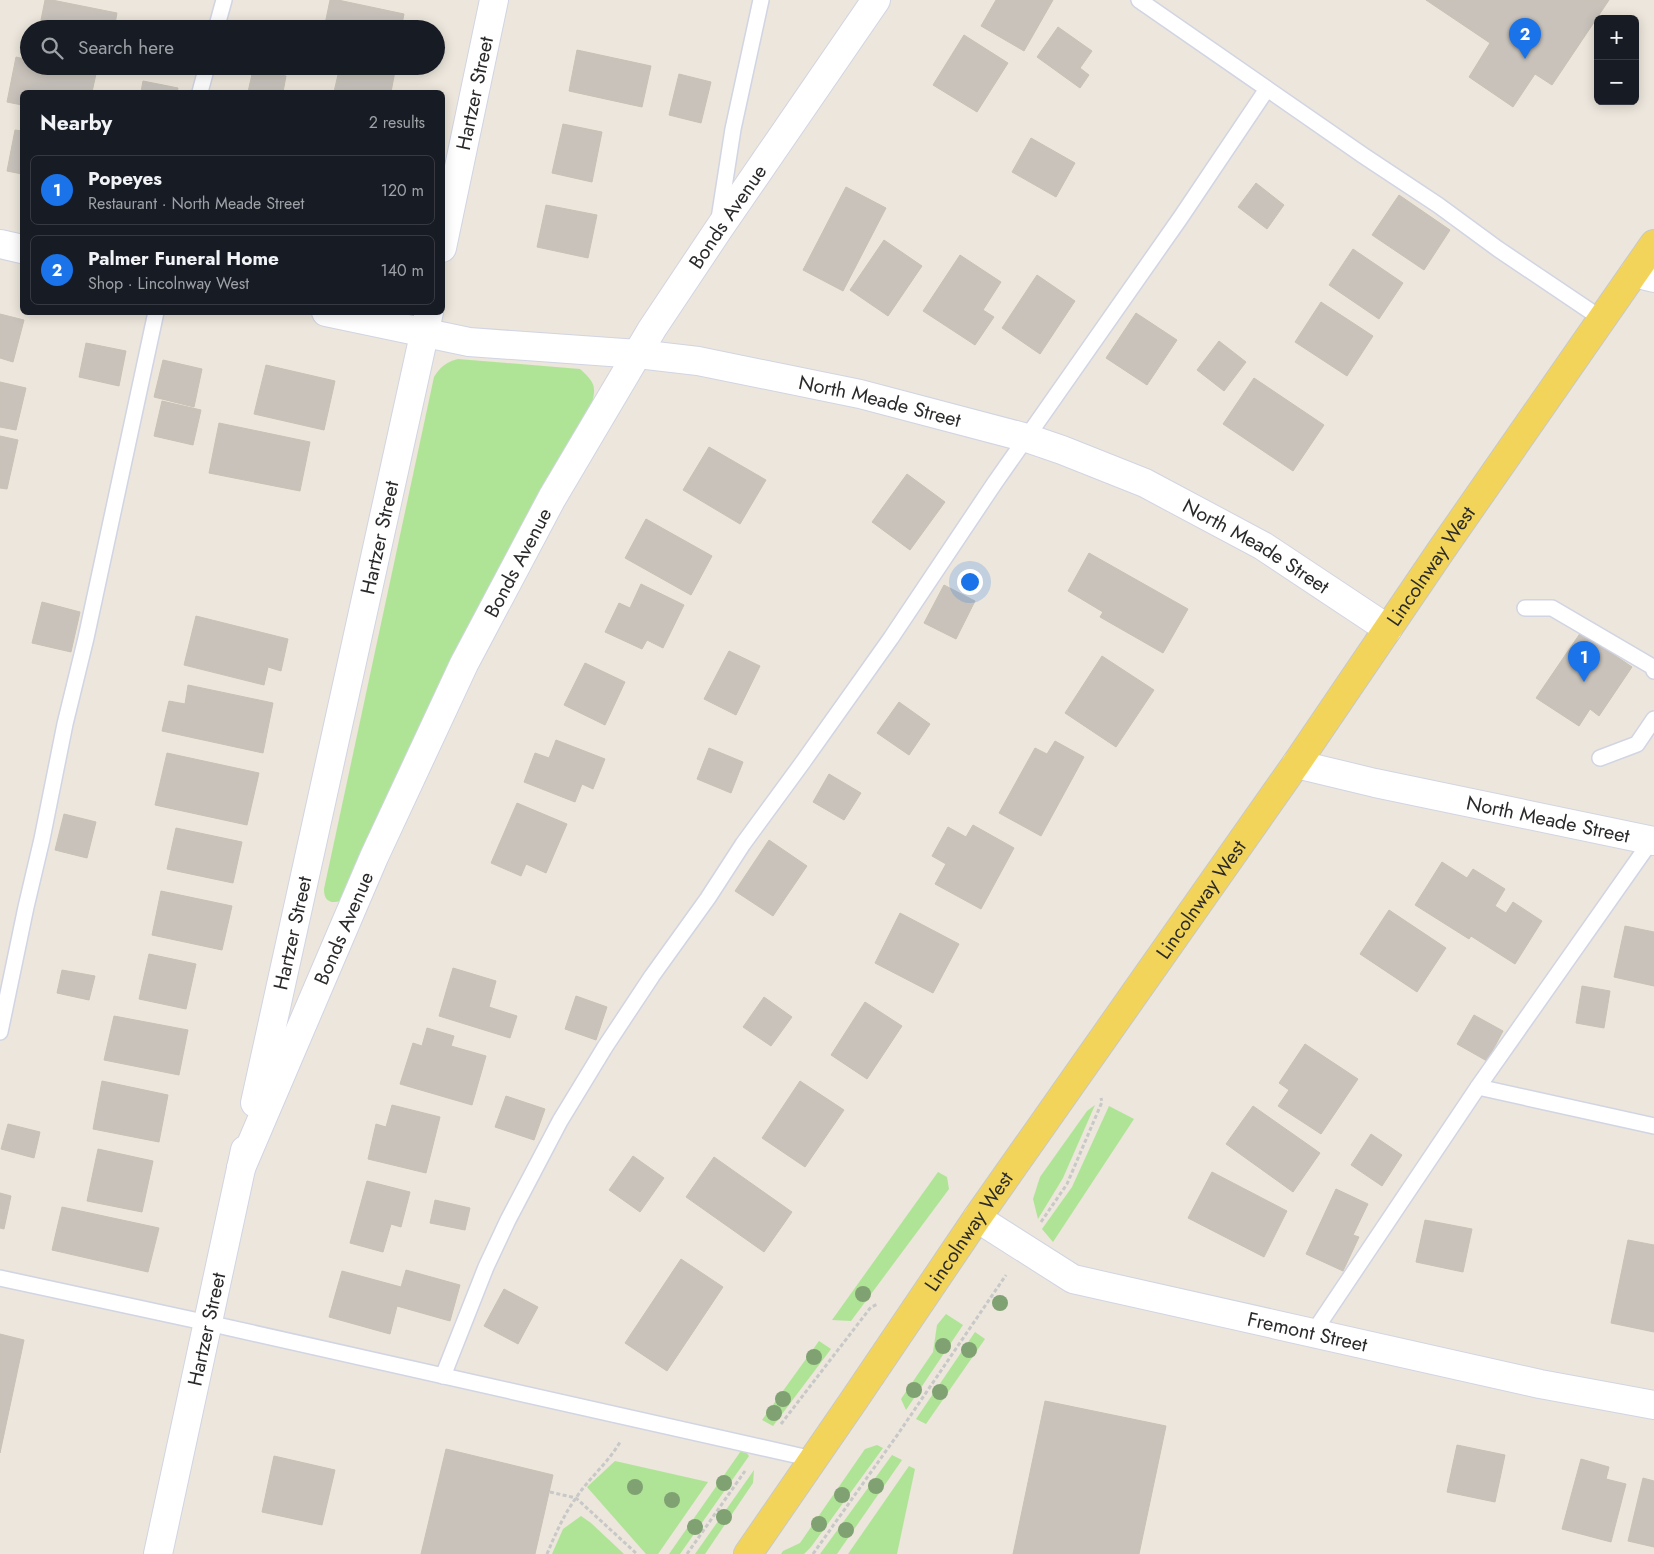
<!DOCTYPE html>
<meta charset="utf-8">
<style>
body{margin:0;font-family:Jost,sans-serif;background:#242831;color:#f1f3f6}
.controls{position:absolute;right:15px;top:15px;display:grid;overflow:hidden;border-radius:8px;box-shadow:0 2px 12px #0003}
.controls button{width:45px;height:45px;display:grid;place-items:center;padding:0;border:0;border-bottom:1px solid #363941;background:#171b24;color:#f1f3f6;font:25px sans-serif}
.you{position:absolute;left:969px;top:581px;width:18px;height:18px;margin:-12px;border:4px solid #fff;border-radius:50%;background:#1a73e8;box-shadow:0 0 0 8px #1a73e833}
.badge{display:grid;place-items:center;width:32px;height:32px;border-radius:50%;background:#1a73e8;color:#fff;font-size:16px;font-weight:700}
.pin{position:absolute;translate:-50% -41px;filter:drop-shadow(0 1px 2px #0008)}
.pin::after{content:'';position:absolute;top:26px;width:18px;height:15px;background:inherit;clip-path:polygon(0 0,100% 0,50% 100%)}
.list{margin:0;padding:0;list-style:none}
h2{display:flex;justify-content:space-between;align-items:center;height:65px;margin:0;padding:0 20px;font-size:21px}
h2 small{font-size:16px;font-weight:400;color:#9ea1a6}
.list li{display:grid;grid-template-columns:32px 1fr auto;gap:15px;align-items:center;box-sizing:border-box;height:70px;margin:0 10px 10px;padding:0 10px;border:1px solid #363941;border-radius:8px}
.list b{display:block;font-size:19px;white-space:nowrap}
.list p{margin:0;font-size:16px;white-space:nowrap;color:#9ea1a6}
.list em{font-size:16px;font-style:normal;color:#9ea1a6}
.icon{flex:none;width:28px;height:28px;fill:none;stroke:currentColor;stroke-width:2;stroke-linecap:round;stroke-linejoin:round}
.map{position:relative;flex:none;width:1654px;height:1554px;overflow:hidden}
.search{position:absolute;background:#171b24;box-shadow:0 2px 12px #0003;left:20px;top:20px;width:425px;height:55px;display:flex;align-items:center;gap:12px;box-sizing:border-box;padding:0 18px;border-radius:28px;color:#9ea1a6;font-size:19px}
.panel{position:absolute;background:#171b24;box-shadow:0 2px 12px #0003;left:20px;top:90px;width:425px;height:225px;border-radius:8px}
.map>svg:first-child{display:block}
</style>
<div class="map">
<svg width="1654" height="1554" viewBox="0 0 1654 1554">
<rect width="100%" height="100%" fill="#ece6dc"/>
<g fill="#afe497">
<path d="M458 359 580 369C593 381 597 385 592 403L341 901C330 904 324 901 324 889L434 377C440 367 446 362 458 359Z"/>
<path d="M1095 1105 1063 1178 1038 1219 1033 1199 1040 1177 1087 1111Z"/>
<path d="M1109 1106 1134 1119 1053 1242 1042 1229 1072 1187Z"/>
<path d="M938 1172 947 1177 949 1189 851 1321 832 1320Z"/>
<path d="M946 1314 963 1325 906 1410 901 1399 933 1352 937 1325Z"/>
<path d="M975 1332 985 1339 926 1424 916 1419Z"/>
<path d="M819 1341 831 1349 773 1426 762 1420Z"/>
<path d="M877 1445 883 1448 811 1547 804 1554H781L783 1551 800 1543 865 1449Z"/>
<path d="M743 1448 749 1456 680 1554H669Z"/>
<path d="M892 1455 902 1460 837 1554H820Z"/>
<path d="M615 1461 708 1482 658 1554H646L587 1487Z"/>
<path d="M909 1466 915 1469 897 1554H848Z"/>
<path d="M754 1470 753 1483 705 1554H695Z"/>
<path d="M581 1516 591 1523 624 1554H552L563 1529Z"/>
</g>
<g fill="#c8c2bb" stroke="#c8c2b5">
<path d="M45 0H52L117 13 114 29H53L40 25Z"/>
<path d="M330 0H338L404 14 401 29H324Z"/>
<path d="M996 0H1053L1024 51 981 26Z"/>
<path d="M1426 0H1609L1552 85 1535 74 1513 107 1469 77 1490 43Z"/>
<path d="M158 22 189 29H156Z"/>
<path d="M1058 27 1092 51 1080 68 1089 75 1080 88 1037 57Z"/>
<path d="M964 35 1008 63 977 112 933 85Z"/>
<path d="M577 50 651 66 642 107 569 91Z"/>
<path d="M16 57 29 60V66H58L96 74 92 92H22V105L7 102Z"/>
<path d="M340 66H374L395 71 391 92H334Z"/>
<path d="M253 70 286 76 283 92H248Z"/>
<path d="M679 74 711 82 701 123 669 115Z"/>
<path d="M143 81 178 88 177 92H141Z"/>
<path d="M563 124 602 132 592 182 552 173Z"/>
<path d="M15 130 22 131V174L7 171Z"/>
<path d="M1031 138 1075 163 1056 197 1012 172Z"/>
<path d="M1256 183 1284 205 1267 229 1238 207Z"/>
<path d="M846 187 886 208 843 291 803 270Z"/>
<path d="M1399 195 1450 230 1424 270 1372 235Z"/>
<path d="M546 205 597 215 588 258 537 247Z"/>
<path d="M884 240 922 266 888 316 850 290Z"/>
<path d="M1353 249 1403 283 1379 319 1329 285Z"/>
<path d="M960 255 1001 282 983 310 994 317 975 345 923 311Z"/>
<path d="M1037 275 1075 301 1040 354 1002 328Z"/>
<path d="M1321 302 1373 336 1347 376 1295 342Z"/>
<path d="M1136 313 1177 340 1147 385 1106 358Z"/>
<path d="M0 314 24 320 13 362 0 358Z"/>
<path d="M1219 341 1246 362 1224 391 1197 370Z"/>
<path d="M86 343 126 351 119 386 79 377Z"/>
<path d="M163 360 202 369 194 407 154 397Z"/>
<path d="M266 365 335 381 324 430 254 414Z"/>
<path d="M1254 378 1324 425 1293 471 1223 424Z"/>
<path d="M0 382 26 388 16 430 0 427Z"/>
<path d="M162 401 201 410 193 445 154 436Z"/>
<path d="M219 423 310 442 300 491 209 473Z"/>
<path d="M0 436 18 440 7 489 0 488Z"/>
<path d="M709 447 766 480 740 524 683 490Z"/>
<path d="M907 474 945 502 910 550 872 522Z"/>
<path d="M646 519 712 556 691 595 625 558Z"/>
<path d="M1089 553 1188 609 1163 653 1100 617 1103 612 1068 591Z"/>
<path d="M641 584 684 605 663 648 647 640 642 649 605 632 619 603 630 608Z"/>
<path d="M944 585 975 601 956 639 924 623Z"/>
<path d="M42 602 80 612 71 652 32 643Z"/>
<path d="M196 616 288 639 281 671 268 667 264 685 184 665Z"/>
<path d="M1581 632 1632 667 1599 716 1590 709 1579 726 1536 698Z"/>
<path d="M729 651 760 666 736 715 704 699Z"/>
<path d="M1102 656 1154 690 1116 747 1065 713Z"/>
<path d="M585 663 625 682 605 725 564 705Z"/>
<path d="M188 685 273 703 263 753 162 731 169 701 185 704Z"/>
<path d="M899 702 930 724 909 755 877 733Z"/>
<path d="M556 740 605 759 593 789 582 784 575 802 524 782 535 753 549 758Z"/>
<path d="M1055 741 1084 757 1041 836 999 813 1035 748 1047 754Z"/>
<path d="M709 748 743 762 731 793 697 779Z"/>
<path d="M167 753 259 773 247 825 155 805Z"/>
<path d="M829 774 861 793 844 820 813 802Z"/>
<path d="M517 803 567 824 546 873 526 864 521 876 491 863Z"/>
<path d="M64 814 96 822 87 858 55 850Z"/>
<path d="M973 825 1014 848 981 909 935 884 946 864 932 856 948 827 966 837Z"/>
<path d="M176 828 242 842 233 883 167 869Z"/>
<path d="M769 840 807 866 773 916 735 891Z"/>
<path d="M1442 862 1467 878 1473 869 1505 889 1495 906 1506 913 1513 902 1542 921 1515 964 1471 936 1469 939 1415 905Z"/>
<path d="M161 891 232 906 222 950 152 935Z"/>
<path d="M1389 910 1446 948 1417 992 1360 954Z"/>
<path d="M900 913 959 944 933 993 875 963Z"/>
<path d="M1625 926 1654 932V986L1614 977Z"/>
<path d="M149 954 196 964 186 1009 139 999Z"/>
<path d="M453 968 496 981 489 1007 517 1016 510 1038 439 1016Z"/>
<path d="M62 970 95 976 89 1000 57 993Z"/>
<path d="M1582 986 1610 991 1604 1028 1576 1023Z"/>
<path d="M576 996 607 1007 596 1040 565 1029Z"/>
<path d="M764 997 792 1017 771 1046 743 1027Z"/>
<path d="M865 1002 902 1026 867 1079 831 1055Z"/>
<path d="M1474 1015 1503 1031 1487 1061 1457 1044Z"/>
<path d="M114 1016 188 1030 179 1075 104 1060Z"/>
<path d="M427 1028 454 1036 451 1046 486 1056 472 1105 400 1084 413 1043 422 1046Z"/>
<path d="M1305 1044 1358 1079 1321 1134 1278 1106 1289 1090 1279 1083Z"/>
<path d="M102 1081 168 1095 159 1142 93 1129Z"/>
<path d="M800 1081 844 1110 805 1167 762 1138Z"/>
<path d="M506 1096 545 1109 534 1140 495 1127Z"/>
<path d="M392 1105 440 1117 426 1173 368 1159 376 1124 386 1127Z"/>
<path d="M1253 1106 1320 1153 1293 1192 1226 1144Z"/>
<path d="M8 1124 40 1132 34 1158 1 1149Z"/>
<path d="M1371 1134 1402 1155 1382 1186 1351 1165Z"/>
<path d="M98 1149 153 1161 142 1212 87 1201Z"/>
<path d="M633 1156 664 1178 640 1212 609 1190Z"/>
<path d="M714 1157 792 1212 764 1252 686 1197Z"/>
<path d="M1212 1172 1287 1211 1264 1257 1188 1218Z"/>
<path d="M367 1181 410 1192 401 1227 391 1224 383 1252 350 1243Z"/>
<path d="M1336 1189 1368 1204 1353 1235 1359 1237 1343 1271 1306 1254Z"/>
<path d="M0 1193 11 1196 4 1229 0 1228Z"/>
<path d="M435 1200 470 1208 465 1230 430 1223Z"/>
<path d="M62 1207 159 1228 148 1272 52 1250Z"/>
<path d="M1425 1220 1472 1229 1463 1272 1416 1262Z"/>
<path d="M1628 1240 1654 1245V1332L1611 1323Z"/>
<path d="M681 1259 723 1287 667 1371 625 1343Z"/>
<path d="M406 1270 460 1285 450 1321 397 1306 390 1334 329 1317 342 1271 401 1287Z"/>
<path d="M504 1289 538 1307 518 1344 484 1326Z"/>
<path d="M0 1334 24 1340 0 1453Z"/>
<path d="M1045 1401 1166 1426 1139 1554H1013Z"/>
<path d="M1457 1445 1505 1455 1495 1502 1447 1492Z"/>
<path d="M446 1449 553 1475 535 1554H421Z"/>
<path d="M274 1456 335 1470 322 1525 262 1512Z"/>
<path d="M1581 1459 1609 1467 1606 1479 1626 1484 1611 1542 1562 1529Z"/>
<path d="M1643 1478 1654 1481V1547L1628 1541Z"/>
</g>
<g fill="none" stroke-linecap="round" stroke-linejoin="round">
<defs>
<g id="lane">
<path d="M1139 0 1364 156 1438 205 1498 249 1602 319"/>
<path d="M216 29 224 0"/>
<path d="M200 92 207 66"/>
<path d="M719 219 733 129 761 0"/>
<path d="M1525 608H1552L1653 667 1654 671"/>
<path d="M1600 758 1637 744 1654 719"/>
<path d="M0 1032 26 907 42 839 65 724 86 638 156 312"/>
<path d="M1478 1087 1654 1126"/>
<path d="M0 1278 208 1323 813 1459"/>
<path d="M1313 1333 1478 1087 1651 841"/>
<path d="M443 1376 486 1267 508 1220 560 1121 605 1047 652 976 708 898 743 844 803 762 891 638 994 484 1181 217 1267 89"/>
</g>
<g id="street">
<path d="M0 244 22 249"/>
<path id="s1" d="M442 248 494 0"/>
<path d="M1634 273 1654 278"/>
<path id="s2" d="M326 312 469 342 638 354 698 361 860 394 1027 438 1062 450 1145 483 1263 546 1388 629"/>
<path id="s3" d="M1296 764 1375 783 1654 841"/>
<path id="s4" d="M255 1103 429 312"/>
<path id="s5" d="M241 1168 374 857 464 664 552 498 652 329 718 230 876 0"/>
<path id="s6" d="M977 1218 1073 1279 1540 1384 1654 1405"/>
<path id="s7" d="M158 1554 245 1150"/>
</g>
<g id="primary">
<path id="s8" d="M748 1554 854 1400 977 1218 1296 764 1442 549 1654 244"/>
</g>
</defs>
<use href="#lane" stroke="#d1d4e3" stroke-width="18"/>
<use href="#street" stroke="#d1d4e3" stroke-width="30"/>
<use href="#primary" stroke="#c8c8c8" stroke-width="30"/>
<g stroke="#c8c8c8" stroke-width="3" stroke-dasharray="4 2.5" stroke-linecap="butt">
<path d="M1041 1222 1067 1184 1102 1102 1101 1098"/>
<path d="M781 1424 871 1307 878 1304"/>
<path d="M550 1492 576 1498 637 1554"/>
<path d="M547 1554C555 1535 564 1514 576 1498 589 1478 608 1463 620 1442"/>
<path d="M687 1554 745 1471"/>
<path d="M813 1554 898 1434 1006 1275"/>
</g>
<use href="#lane" stroke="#fff" stroke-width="15"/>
<use href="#street" stroke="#fff" stroke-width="28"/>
<use href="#primary" stroke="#f3d45a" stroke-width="28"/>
</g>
<g fill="#80a171">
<circle cx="863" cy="1294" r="8"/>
<circle cx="1000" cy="1303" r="8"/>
<circle cx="943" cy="1346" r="8"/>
<circle cx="969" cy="1350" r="8"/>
<circle cx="814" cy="1357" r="8"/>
<circle cx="914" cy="1390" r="8"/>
<circle cx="940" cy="1392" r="8"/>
<circle cx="783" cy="1399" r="8"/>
<circle cx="774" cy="1413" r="8"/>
<circle cx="724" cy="1483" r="8"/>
<circle cx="876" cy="1486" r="8"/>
<circle cx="635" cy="1487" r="8"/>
<circle cx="842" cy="1495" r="8"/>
<circle cx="672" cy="1500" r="8"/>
<circle cx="724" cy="1517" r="8"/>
<circle cx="819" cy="1524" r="8"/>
<circle cx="695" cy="1527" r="8"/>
<circle cx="846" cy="1530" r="8"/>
</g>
<g text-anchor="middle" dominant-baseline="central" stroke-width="4" stroke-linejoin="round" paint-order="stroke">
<g font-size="20" fill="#2a2a2a" stroke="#fff">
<text stroke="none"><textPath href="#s1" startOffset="158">Hartzer Street</textPath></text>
<text stroke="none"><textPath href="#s5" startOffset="1071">Bonds Avenue</textPath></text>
<text stroke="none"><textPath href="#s2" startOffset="562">North Meade Street</textPath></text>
<text stroke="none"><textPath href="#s4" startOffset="579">Hartzer Street</textPath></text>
<text stroke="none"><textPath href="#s2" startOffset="968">North Meade Street</textPath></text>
<text stroke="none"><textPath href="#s5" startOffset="666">Bonds Avenue</textPath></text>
<text stroke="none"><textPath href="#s8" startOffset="1201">Lincolnway West</textPath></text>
<text stroke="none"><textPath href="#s3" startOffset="258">North Meade Street</textPath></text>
<text stroke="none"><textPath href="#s8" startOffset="796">Lincolnway West</textPath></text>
<text stroke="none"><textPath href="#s5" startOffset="261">Bonds Avenue</textPath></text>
<text stroke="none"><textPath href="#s4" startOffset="174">Hartzer Street</textPath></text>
<text stroke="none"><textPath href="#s8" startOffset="391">Lincolnway West</textPath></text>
<text stroke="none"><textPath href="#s7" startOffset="230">Hartzer Street</textPath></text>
<text stroke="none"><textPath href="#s6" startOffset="354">Fremont Street</textPath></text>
</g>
</g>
</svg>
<div class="controls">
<button>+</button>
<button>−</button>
</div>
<div class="you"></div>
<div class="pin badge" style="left:1584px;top:682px">1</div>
<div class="pin badge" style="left:1525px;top:59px">2</div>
<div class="search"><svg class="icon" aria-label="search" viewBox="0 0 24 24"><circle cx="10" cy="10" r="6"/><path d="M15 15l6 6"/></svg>Search here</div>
<section class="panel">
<h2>Nearby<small>2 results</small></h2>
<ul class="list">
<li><span class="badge">1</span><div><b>Popeyes</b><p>Restaurant · North Meade Street</p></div><em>120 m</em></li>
<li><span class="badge">2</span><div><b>Palmer Funeral Home</b><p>Shop · Lincolnway West</p></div><em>140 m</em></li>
</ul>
</section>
</div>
